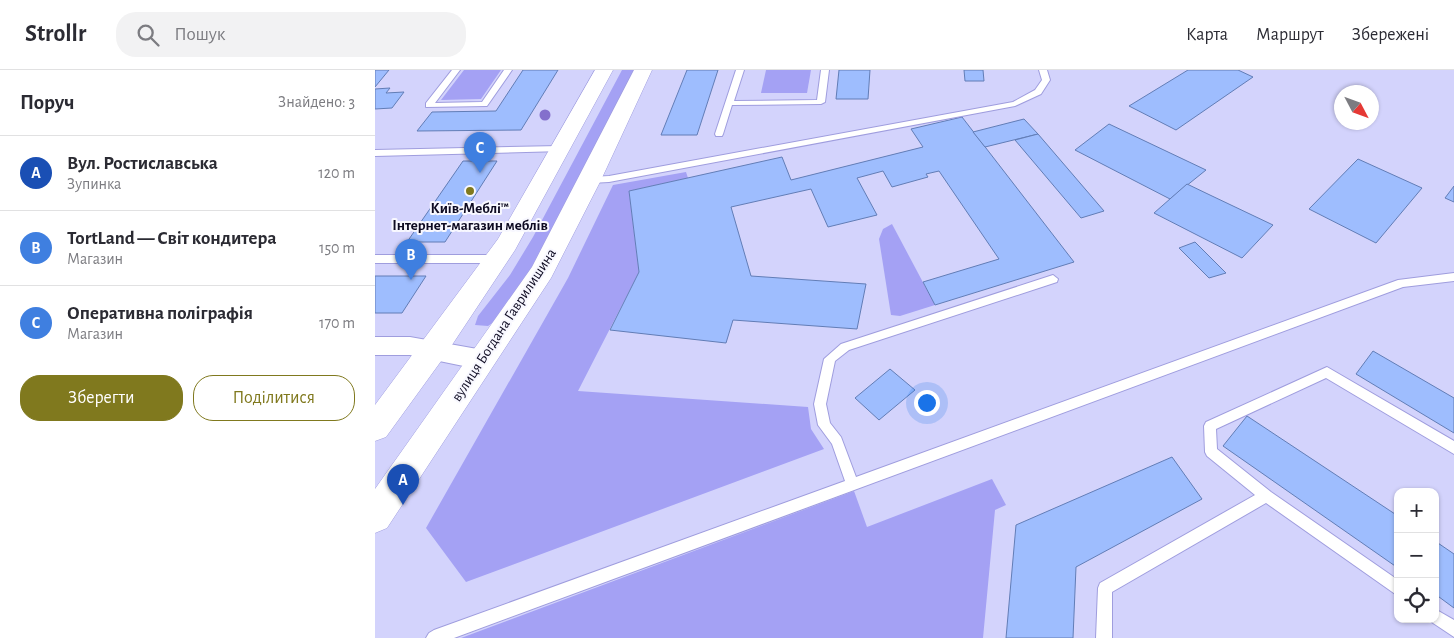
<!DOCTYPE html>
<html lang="uk">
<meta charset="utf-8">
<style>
body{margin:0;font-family:"Alegreya Sans",sans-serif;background:#f2f2f3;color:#2b2b33}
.controls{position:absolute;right:15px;bottom:15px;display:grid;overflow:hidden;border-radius:10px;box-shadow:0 1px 4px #0004}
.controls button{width:45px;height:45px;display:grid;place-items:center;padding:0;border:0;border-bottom:1px solid #e1e1e2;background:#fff;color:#2b2b33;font:25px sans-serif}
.compass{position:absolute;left:959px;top:15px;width:45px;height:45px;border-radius:50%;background:#fff;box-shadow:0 1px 4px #0004;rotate:131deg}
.you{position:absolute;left:551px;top:332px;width:18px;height:18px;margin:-12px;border:4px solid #fff;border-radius:50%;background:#1a73e8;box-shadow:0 0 0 8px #1a73e833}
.badge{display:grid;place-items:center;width:32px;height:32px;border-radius:50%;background:#80791e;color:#fff;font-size:16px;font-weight:700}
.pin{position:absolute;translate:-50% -41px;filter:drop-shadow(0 1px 2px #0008)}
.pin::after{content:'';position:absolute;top:26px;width:18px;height:15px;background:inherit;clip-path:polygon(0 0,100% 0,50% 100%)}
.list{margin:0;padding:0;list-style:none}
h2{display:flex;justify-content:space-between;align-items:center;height:65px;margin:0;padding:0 20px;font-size:21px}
h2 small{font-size:16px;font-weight:400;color:#7c7c81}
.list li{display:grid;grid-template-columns:32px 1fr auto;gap:15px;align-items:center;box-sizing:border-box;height:75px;padding:0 20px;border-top:1px solid #e1e1e2}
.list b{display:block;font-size:19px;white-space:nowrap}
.list p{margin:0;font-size:16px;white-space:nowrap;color:#7c7c81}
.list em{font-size:16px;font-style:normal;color:#7c7c81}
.actions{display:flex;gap:10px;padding:15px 20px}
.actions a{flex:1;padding:11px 0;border:1px solid #80791e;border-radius:20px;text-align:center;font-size:18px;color:#80791e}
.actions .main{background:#80791e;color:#fff}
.icon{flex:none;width:28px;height:28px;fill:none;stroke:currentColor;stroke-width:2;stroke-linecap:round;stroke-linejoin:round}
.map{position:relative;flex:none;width:1079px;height:568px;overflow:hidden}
header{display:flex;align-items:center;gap:30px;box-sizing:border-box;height:70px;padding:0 25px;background:#fff;border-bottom:1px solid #e1e1e2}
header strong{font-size:24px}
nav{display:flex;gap:28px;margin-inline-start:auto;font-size:18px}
.search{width:350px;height:45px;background:#f2f2f3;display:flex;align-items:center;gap:12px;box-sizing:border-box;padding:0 18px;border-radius:20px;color:#7c7c81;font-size:19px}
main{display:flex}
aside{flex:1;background:#fff}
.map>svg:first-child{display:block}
</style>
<header>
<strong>Strollr</strong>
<div class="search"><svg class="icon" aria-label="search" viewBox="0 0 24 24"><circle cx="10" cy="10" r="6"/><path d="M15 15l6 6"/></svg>Пошук</div>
<nav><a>Карта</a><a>Маршрут</a><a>Збережені</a></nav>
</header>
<main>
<aside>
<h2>Поруч<small>Знайдено: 3</small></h2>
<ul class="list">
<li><span class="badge" style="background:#1a4fb4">A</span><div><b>Вул. Ростиславська</b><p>Зупинка</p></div><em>120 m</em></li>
<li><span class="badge" style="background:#3f7fe0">B</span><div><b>TortLand — Світ кондитера</b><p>Магазин</p></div><em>150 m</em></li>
<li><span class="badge" style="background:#3f7fe0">C</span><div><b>Оперативна поліграфія</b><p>Магазин</p></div><em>170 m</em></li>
</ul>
<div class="actions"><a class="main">Зберегти</a><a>Поділитися</a></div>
</aside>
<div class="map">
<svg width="1079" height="568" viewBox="0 0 1079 568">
<rect width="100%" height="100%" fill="#d3d3fc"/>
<g fill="#a4a1f4">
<path d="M89 0H126L106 29 66 30Z"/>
<path d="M247 0H262L183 161 132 243 113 256 100 255 103 246 135 205 158 167Z"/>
<path d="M391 0H436L432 23H386Z"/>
<path d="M311 102 313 108 254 121 264 202 203 321 433 337 436 359 449 379 91 512 51 458 193 208 238 115Z"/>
<path d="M517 154 560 235 525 246 516 245 504 169 508 159Z"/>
<path d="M617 409 631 435 620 440 608 568H86L479 421 492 457Z"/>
</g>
<g fill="#9ebdfe" stroke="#627db6">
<path d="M0 0H14L0 17Z"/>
<path d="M148 0H183L146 60 42 61 57 42 121 41Z"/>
<path d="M312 0H343L322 65H286Z"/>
<path d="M464 0H495L493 29H461Z"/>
<path d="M589 0H608L609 11H590Z"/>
<path d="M813 0H863L878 7 801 60 754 36Z"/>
<path d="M15 18 11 23 29 22 17 38 0 39V19Z"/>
<path d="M587 47 699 192 560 235 548 212 624 189 564 101 551 104 553 107 517 117 508 101 482 108 502 145 453 157 436 119 356 137 376 206 491 214 482 259 358 250 351 273 235 260 264 202 254 121 407 87 416 110 548 77 536 59Z"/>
<path d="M649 49 663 64 610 77 598 62Z"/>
<path d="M734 54 831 100 795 129 700 80Z"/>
<path d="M663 64 729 141 706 148 640 70Z"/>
<path d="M983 89 1047 118 1001 173 934 139Z"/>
<path d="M88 91H122L70 172H32Z"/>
<path d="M812 114 837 126 898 155 867 188 779 143Z"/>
<path d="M1079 116V132L1070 128Z"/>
<path d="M820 172 851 203 834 208 804 178Z"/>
<path d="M0 206H51L27 243H0Z"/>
<path d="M998 281 1079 328V363L981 304Z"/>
<path d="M515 299 540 320 504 350 480 328Z"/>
<path d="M872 346 1023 446V498L848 376Z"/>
<path d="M797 387 827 429 701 497 698 568H631L641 455Z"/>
<path d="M1060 471 1079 484V538L1060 524Z"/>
</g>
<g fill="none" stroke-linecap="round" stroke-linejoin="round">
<defs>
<g id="lane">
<path d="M77 0H85L60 33 107 32 129 0H137L112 36 51 37V33Z"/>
<path d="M361 0H369L359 31 442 30 446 0H454L450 32 446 34 357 35 348 64 347 66H341L340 64Z"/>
<path d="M664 0H672L675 10 666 24 640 36 234 112 215 113 211 110 215 107 234 106 638 32 660 20 667 10Z"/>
<path d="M185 76 189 79 188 81 0 86V80Z"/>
<path d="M0 185H121L126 189 121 193H0Z"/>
<path d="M1079 203V211L1028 217 79 568H51L54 563 59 560 470 411 457 374 443 355 439 334 449 289 466 274 678 205 683 209 682 212 474 280 460 291 451 334 455 353 466 367 481 407 1023 210Z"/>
<path d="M952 297 1079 371V384L951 308 841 359 842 379 896 422 1023 510V526L891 433 737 522V568H721L723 518 725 513 880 425 832 386 830 382 829 356 831 352Z"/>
<path d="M1060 539 1079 550V567L1055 551 1054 549H1060Z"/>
</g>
<path id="street" d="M0 267H35L108 280 116 283 120 290 116 297 108 300 35 285H0Z"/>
<g id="secondary">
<path d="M220 0H238L140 180 69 287 11 367 0 371V335L123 169Z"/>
<path d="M259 0H277L226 110 176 208 12 458 0 463V419L157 197Z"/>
</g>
</defs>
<use href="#lane" stroke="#9f9dde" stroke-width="2"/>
<use href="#street" stroke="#9f9dde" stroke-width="2"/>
<use href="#secondary" stroke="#9f9dde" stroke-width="1"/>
<use href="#lane" fill="#fff" fill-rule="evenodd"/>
<use href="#street" fill="#fff" fill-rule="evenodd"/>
<use href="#secondary" fill="#fff" fill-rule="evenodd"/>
</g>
<circle fill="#8470cc" cx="170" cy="45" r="5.5"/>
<circle fill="#80791e" stroke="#f8f8ff" stroke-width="2" cx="95" cy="121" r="5"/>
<g text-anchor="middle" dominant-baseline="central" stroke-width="4" stroke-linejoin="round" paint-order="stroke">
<g font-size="15" font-weight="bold" fill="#0e0b22" stroke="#f8f8ff">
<text x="95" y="138">Київ-Меблі™<tspan x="95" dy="17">Інтернет-магазин меблів</tspan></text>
</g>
<g font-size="15" fill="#0e0b22" stroke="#f8f8ff">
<text transform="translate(129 255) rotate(-57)">вулиця Богдана Гаврилишина</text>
</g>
</g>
</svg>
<div class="controls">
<button>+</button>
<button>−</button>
<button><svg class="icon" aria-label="locate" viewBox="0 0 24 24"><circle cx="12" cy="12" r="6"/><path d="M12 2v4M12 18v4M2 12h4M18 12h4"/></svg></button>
</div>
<svg class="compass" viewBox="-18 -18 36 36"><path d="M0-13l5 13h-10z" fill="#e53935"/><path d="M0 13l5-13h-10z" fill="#7c7c81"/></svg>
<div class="you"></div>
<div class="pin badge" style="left:28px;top:435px;background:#1a4fb4">A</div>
<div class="pin badge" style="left:36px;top:210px;background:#3f7fe0">B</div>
<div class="pin badge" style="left:105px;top:103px;background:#3f7fe0">C</div>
</div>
</main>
